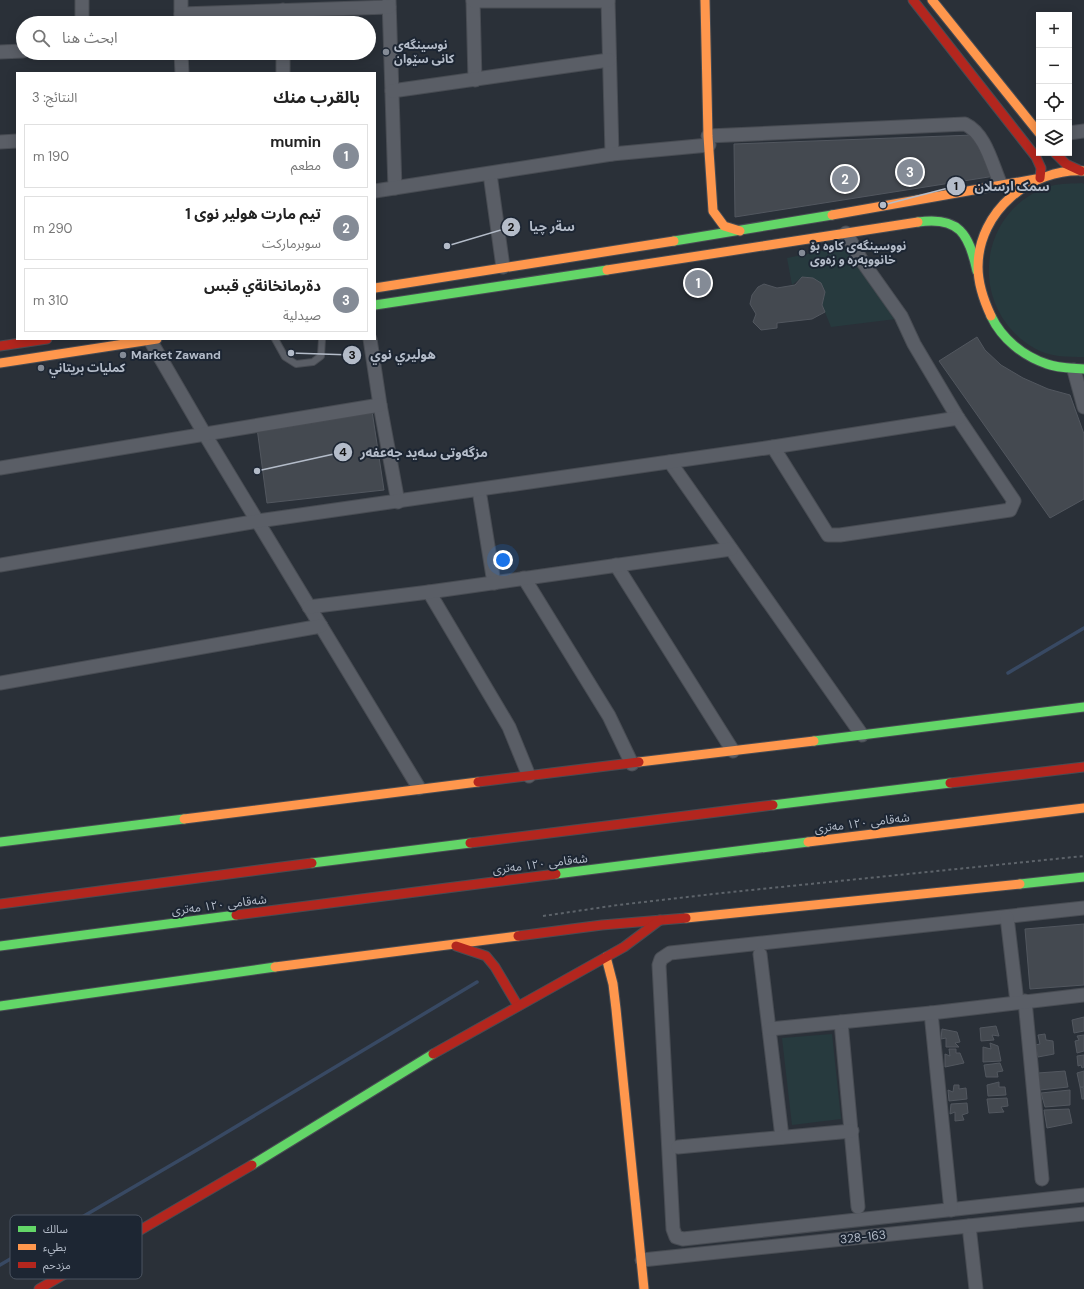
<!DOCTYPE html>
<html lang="ar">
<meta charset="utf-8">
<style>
body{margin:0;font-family:"DM Sans","Noto Sans Arabic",sans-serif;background:#f6f6f6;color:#222;direction:rtl}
.controls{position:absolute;right:12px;top:12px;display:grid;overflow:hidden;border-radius:0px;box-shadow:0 2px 10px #0003}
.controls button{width:36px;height:36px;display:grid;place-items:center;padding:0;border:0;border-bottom:1px solid #e0e0e0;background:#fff;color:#222;font:20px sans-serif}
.you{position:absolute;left:503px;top:560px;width:14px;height:14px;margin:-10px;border:3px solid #fff;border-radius:50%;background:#1a73e8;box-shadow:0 0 0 6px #1a73e833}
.badge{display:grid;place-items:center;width:26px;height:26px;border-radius:50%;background:#848b96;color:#fff;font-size:13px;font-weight:700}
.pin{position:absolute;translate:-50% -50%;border:2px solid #fff;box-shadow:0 1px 4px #0006}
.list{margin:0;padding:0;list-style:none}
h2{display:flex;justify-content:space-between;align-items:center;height:52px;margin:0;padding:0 16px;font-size:17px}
h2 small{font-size:13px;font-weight:400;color:#767676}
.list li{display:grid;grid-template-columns:26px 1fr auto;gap:12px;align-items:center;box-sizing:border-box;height:64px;margin:0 8px 8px;padding:0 8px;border:1px solid #e0e0e0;border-radius:0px}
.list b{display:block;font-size:15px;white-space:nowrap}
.list p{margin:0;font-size:13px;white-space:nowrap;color:#767676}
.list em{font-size:13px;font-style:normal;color:#767676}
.icon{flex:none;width:22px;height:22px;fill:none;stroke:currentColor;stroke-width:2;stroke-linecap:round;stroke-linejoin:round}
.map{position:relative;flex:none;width:1084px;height:1289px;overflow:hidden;direction:ltr}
.search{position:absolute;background:#fff;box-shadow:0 2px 10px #0003;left:16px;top:16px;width:360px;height:44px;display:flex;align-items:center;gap:10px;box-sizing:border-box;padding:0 14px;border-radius:22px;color:#767676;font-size:15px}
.panel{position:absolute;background:#fff;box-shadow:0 2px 10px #0003;left:16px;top:72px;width:360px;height:268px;border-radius:0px;direction:rtl}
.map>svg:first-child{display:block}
</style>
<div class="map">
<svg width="1084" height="1289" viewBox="0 0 1084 1289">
<rect width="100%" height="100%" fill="#2a3038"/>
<g fill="#273a3e">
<path d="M1082 183 1084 184V357C1067 357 1049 357 1034 348 967 309 976 209 1051 186 1060 183 1072 184 1082 183Z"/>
<path d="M846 246 896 319 831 327 822 305 825 292C820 281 815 278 802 277L792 285 787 258Z"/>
<path d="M832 1034 841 1119 792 1125 782 1038Z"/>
</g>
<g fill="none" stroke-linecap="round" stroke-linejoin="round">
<g stroke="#384963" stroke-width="3.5">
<path d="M1008 673 1084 628"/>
<path d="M0 1265 202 1147 477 982"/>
</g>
</g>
<g fill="#444950" stroke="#52575f">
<path d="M973 135 995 176 735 217 734 144Z"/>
<path d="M802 277 813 278 821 283 825 292 822 305 825 312 812 319 777 323V328L761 330 753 322 756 314 750 304 752 295 758 287 764 284 777 288 795 285Z"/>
<path d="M977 337 985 350 1001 365 1023 378 1048 389 1070 395 1084 434V499L1050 518 939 361Z"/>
<path d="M372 411 384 490 267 503 257 428Z"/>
<path d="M1084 924V985L1030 989 1025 929Z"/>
<path d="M1084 1017V1031L1074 1033 1072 1020Z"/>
<path d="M996 1026 999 1036 992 1035 994 1040 981 1041 980 1028Z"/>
<path d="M942 1029 957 1032 960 1042 955 1043 959 1047H946V1038L941 1039Z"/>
<path d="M1045 1034 1046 1040 1053 1041 1054 1054 1038 1057 1035 1045 1040 1044 1038 1035Z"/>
<path d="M1084 1035V1051L1077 1053 1075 1041 1079 1040 1077 1036Z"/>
<path d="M990 1043 998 1046 1001 1061 983 1062V1047L991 1049Z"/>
<path d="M949 1049H956V1053H960L964 1063 945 1067V1054L950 1056Z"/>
<path d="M1084 1055V1067L1082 1068 1081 1065 1078 1066 1077 1056Z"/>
<path d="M1000 1063 1003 1071 997 1072 998 1077H986L984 1065Z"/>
<path d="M1065 1071 1068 1087 1040 1090 1038 1073Z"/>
<path d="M1084 1071V1087H1080L1077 1073Z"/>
<path d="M999 1082V1087H1005L1006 1095 988 1096 987 1085Z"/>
<path d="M954 1085H959V1089L966 1088 967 1099 949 1101 948 1090 953 1092Z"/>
<path d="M1080 1087 1084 1088V1099H1082Z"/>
<path d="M1070 1090V1105L1045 1107 1041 1093Z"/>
<path d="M1007 1098 1008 1106 1001 1107 1004 1112 989 1113 987 1099Z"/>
<path d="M967 1103 968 1113 962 1115 964 1120 955 1121V1112L950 1114 951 1104Z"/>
<path d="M1069 1109 1072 1123 1047 1128 1044 1110Z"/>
</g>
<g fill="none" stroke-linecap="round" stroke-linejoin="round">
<defs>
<path id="lane" d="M275 339 285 357 296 364 313 362 321 356 322 339"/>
<g id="street">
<path d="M82 0V23"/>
<path d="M181 0V22"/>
<path d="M389 0 395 188"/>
<path d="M473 0 475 80"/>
<path d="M608 0 612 154"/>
<path d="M473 1H608"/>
<path d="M283 10V23"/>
<path d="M181 14 389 7"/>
<path d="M0 52 23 51"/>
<path d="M181 53 182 73"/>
<path d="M283 53V73"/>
<path d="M392 91 609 60"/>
<path d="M1069 133 1084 131"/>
<path d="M708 136 965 124C986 134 992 165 1001 185"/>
<path d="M0 142 17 141"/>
<path d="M490 174 503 267"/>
<path d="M375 191 612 154 709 145"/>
<path d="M370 339 380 405 398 502"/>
<path d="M150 340 204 433 419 788"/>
<path d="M1074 370 1084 407"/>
<path d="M773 447 828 535H840L1010 510 1014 501 958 418 914 344 901 316 862 261 846 233"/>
<path d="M670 462 862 735"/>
<path d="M0 468 380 405"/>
<path d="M479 490 494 583"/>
<path d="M0 565 258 521 773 447 958 418"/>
<path d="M616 565 733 751"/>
<path d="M524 578 609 716 632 764"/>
<path d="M429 592 509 727 529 776"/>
<path d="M309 607 429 592 731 549"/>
<path d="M0 683 321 626"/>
<path d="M1084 908 670 953 661 959 659 965 673 1229 676 1237 683 1239 1084 1195"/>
<path d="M1007 917 1017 1002"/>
<path d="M760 954 782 1137"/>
<path d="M1025 1001 1042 1179"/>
<path d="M931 1013 951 1210"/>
<path d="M841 1022 858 1207"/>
<path d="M770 1029 931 1013 1084 995"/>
<path d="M678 1147 852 1131"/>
<path d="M969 1226 976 1289"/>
<path d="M642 1260 1084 1214"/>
</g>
<g id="fast">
<path d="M918 222C959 216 969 234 977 271"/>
<path d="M674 241 832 215"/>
<path d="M375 305 607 270"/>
<path d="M991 316C1002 339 1023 356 1047 364 1057 368 1072 368 1084 369"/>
<path d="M814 741 1084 707"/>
<path d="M773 805 950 783"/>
<path d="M0 842 184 819"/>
<path d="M312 863 470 843"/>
<path d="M556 874 808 842"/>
<path d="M1020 884 1084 877"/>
<path d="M0 946 236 915"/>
<path d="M0 1006 275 967"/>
<path d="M252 1165 433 1054"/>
</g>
<g id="slow">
<path d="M705 0 708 136 713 211 724 226 740 231"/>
<path d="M932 0 1039 133"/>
<path d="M832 215 1036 179"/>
<path d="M607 270 918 222"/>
<path d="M375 288 674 241"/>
<path d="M991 316C984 301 978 284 978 267 978 211 1031 168 1084 171"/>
<path d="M0 363 157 339"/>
<path d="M639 762 814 741"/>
<path d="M184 819 478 782"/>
<path d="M808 842 1084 808"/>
<path d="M686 918 1020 884"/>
<path d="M606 957 613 984 616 1009 644 1289"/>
<path d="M275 967 518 936"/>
</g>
<g id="jam">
<path d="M913 0 1036 157 1041 168 1040 178"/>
<path d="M1055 153 1066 164 1081 171"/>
<path d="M0 346 47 339"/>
<path d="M478 782 639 762"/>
<path d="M950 783 1084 767"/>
<path d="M470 843 773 805"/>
<path d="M0 904 312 863"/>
<path d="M236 915 556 874"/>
<path d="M518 936 602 925 686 918"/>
<path d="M456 946 486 956 495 967 518 1006"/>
<path d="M433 1054 624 947 660 920"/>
<path d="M39 1289 252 1165"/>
</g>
</defs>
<use href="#lane" stroke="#484c53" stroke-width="8"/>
<use href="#street" stroke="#484c53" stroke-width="15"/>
<use href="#fast" stroke="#484c53" stroke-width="11"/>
<use href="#slow" stroke="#484c53" stroke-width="11"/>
<use href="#jam" stroke="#484c53" stroke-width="11"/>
<path stroke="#5d636a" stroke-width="2" stroke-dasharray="3 3" stroke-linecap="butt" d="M543 916 618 905 722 893 1084 856"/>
<use href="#lane" stroke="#5a5e66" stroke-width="6"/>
<use href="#street" stroke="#5a5e66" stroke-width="13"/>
<use href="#fast" stroke="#63d668" stroke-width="9"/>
<use href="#slow" stroke="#ff974d" stroke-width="9"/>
<use href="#jam" stroke="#b3261e" stroke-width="9"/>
</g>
<g fill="#848b96" stroke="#1d2633" stroke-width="1.5">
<circle cx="386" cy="52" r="4"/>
<circle cx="802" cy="253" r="4"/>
<circle cx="123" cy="355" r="4"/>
<circle cx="41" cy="368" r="4"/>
</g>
<g text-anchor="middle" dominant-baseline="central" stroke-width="4" stroke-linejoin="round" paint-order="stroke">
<g font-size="12" font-weight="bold" fill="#b4bcc9" stroke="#1d2633" text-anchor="start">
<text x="394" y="45">نوسینگەی<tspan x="394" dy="14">کانی سێوان</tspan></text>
<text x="810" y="246">نووسینگەی کاوە بۆ<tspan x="810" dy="14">خانووبەرە و زەوی</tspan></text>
<text x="131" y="355">Market Zawand</text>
<text x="49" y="368">كمليات بريتاني</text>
</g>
<g font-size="12" fill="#b4bcc9" stroke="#1d2633">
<text transform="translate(862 823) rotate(-7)">شەقامی ١٢٠ مەتری</text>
<text transform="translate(540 864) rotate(-7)">شەقامی ١٢٠ مەتری</text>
<text transform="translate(219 905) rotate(-7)">شەقامی ١٢٠ مەتری</text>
<text transform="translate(863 1237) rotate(-6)">328-163</text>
</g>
</g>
<rect x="10" y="1215" width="132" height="64" rx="6" fill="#1d2633" stroke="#4a5360" stroke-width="1"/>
<rect x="18" y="1226" width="18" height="6" fill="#63d668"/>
<rect x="18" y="1244" width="18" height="6" fill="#ff974d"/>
<rect x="18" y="1262" width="18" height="6" fill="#b3261e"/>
<g font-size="11" fill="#b4bcc9">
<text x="43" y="1233">سالك</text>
<text x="43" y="1251">بطيء</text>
<text x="43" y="1269">مزدحم</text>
</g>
<path fill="none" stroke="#b4bcc9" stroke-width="1.5" d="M883 205L956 186M447 246L511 227M291 353L352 355M257 471L343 452"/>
<g fill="#b4bcc9" stroke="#1d2633" stroke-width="1.5">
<circle cx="883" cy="205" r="4"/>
<circle cx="447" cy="246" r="4"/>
<circle cx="291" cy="353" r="4"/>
<circle cx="257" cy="471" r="4"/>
<circle cx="956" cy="186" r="10"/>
<circle cx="511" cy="227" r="10"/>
<circle cx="352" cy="355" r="10"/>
<circle cx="343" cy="452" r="10"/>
</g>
<g font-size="12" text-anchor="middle" font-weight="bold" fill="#111">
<text x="956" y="190">1</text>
<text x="511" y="231">2</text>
<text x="352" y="359">3</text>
<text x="343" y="456">4</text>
</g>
<g font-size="13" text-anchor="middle" font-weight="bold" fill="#b4bcc9" stroke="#1d2633" stroke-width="4" stroke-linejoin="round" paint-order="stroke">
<text x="1012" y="191">سمک ارسلان</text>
<text x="552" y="231">سةر چيا</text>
<text x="403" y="359">هوليري نوي</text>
<text x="424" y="457">مزگەوتی سەید جەعفەر</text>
</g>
</svg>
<div class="controls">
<button>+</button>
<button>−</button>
<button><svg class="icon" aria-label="locate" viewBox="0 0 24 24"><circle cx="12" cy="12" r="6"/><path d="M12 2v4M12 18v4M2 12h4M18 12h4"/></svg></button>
<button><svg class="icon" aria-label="layers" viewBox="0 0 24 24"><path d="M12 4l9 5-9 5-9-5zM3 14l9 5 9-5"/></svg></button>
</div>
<div class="you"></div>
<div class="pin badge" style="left:698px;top:283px">1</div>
<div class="pin badge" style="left:845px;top:179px">2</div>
<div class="pin badge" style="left:910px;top:172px">3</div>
<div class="search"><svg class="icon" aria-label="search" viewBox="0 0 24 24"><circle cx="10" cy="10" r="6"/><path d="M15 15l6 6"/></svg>ابحث هنا</div>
<section class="panel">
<h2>بالقرب منك<small>النتائج: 3</small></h2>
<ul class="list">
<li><span class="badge">1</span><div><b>mumin</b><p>مطعم</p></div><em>190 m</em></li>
<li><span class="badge">2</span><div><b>تيم مارت هولير نوى 1</b><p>سوبرماركت</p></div><em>290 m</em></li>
<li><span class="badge">3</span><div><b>دةرمانخانةي قبس</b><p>صيدلية</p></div><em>310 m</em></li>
</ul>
</section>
</div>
